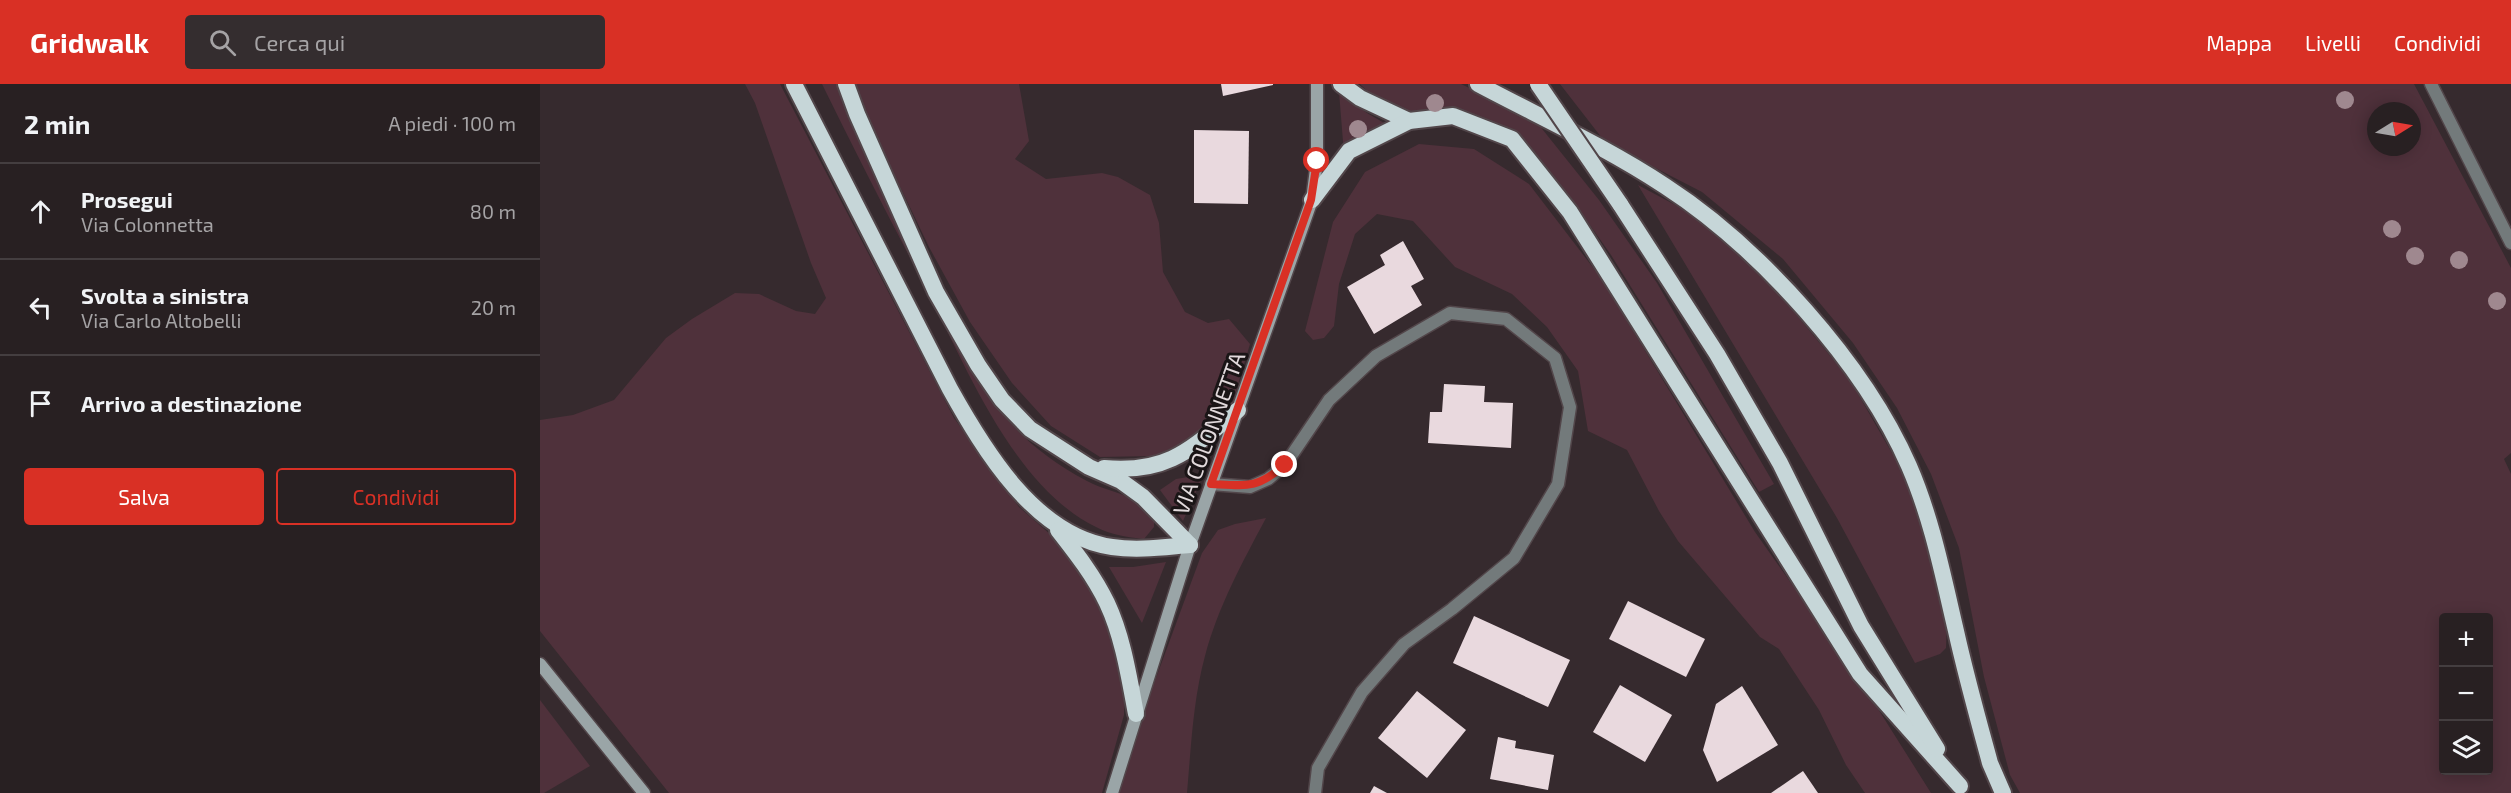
<!DOCTYPE html>
<html lang="it">
<meta charset="utf-8">
<style>
body{margin:0;font-family:"Exo 2",sans-serif;background:#342d2f;color:#f1f3f6}
.controls{position:absolute;right:18px;bottom:18px;display:grid;overflow:hidden;border-radius:6px;box-shadow:0 3px 15px #0003}
.controls button{width:54px;height:54px;display:grid;place-items:center;padding:0;border:0;border-bottom:2px solid #443e40;background:#282022;color:#f1f3f6;font:30px sans-serif}
.compass{position:absolute;left:1827px;top:18px;width:54px;height:54px;border-radius:50%;background:#282022;box-shadow:0 3px 15px #0003;rotate:79deg}
.stop{position:absolute;width:18px;height:18px;margin:-14px;border:4px solid #d93025;border-radius:50%;background:#fff}
.stop.end{background:#d93025;border-color:#fff;box-shadow:0 2px 6px #0008}
.list{margin:0;padding:0;list-style:none}
h2{display:flex;justify-content:space-between;align-items:center;height:78px;margin:0;padding:0 24px;font-size:26px}
h2 small{font-size:20px;font-weight:400;color:#a5a3a5}
.list li{display:grid;grid-template-columns:39px 1fr auto;gap:18px;align-items:center;box-sizing:border-box;height:96px;padding:0 24px;border-top:2px solid #443e40}
.list b{display:block;font-size:22px;white-space:nowrap}
.list p{margin:0;font-size:20px;white-space:nowrap;color:#a5a3a5}
.list em{font-size:20px;font-style:normal;color:#a5a3a5}
.actions{display:flex;gap:12px;padding:18px 24px}
.actions a{flex:1;padding:14px 0;border:2px solid #d93025;border-radius:6px;text-align:center;font-size:21px;color:#d93025}
.actions .main{background:#d93025;color:#fff}
.icon{flex:none;width:33px;height:33px;fill:none;stroke:currentColor;stroke-width:2;stroke-linecap:round;stroke-linejoin:round}
.map{position:relative;flex:none;width:1971px;height:709px;overflow:hidden}
header{display:flex;align-items:center;gap:36px;box-sizing:border-box;height:84px;padding:0 30px;background:#d93025;color:#fff}
header strong{font-size:28px}
nav{display:flex;gap:33px;margin-inline-start:auto;font-size:21px}
.search{width:420px;height:54px;background:#342d2f;display:flex;align-items:center;gap:15px;box-sizing:border-box;padding:0 21px;border-radius:6px;color:#a5a3a5;font-size:22px}
main{display:flex}
aside{flex:1;background:#282022}
.map>svg:first-child{display:block}
</style>
<header>
<strong>Gridwalk</strong>
<div class="search"><svg class="icon" aria-label="search" viewBox="0 0 24 24"><circle cx="10" cy="10" r="6"/><path d="M15 15l6 6"/></svg>Cerca qui</div>
<nav><a>Mappa</a><a>Livelli</a><a>Condividi</a></nav>
</header>
<main>
<aside>
<h2>2 min<small>A piedi · 100 m</small></h2>
<ul class="list">
<li><svg class="icon" aria-label="ahead" viewBox="0 0 24 24"><path d="M12 20V5M6 11l6-6 6 6"/></svg><div><b>Prosegui</b><p>Via Colonnetta</p></div><em>80 m</em></li>
<li><svg class="icon" aria-label="left" viewBox="0 0 24 24"><path d="M17 20v-9H6M10 6l-5 5 5 5"/></svg><div><b>Svolta a sinistra</b><p>Via Carlo Altobelli</p></div><em>20 m</em></li>
<li><svg class="icon" aria-label="arrive" viewBox="0 0 24 24"><path d="M6 21V4h12l-3 4 3 4H6"/></svg><div><b>Arrivo a destinazione</b></div></li>
</ul>
<div class="actions"><a class="main">Salva</a><a>Condividi</a></div>
</aside>
<div class="map">
<svg width="1971" height="709" viewBox="0 0 1971 709">
<rect width="100%" height="100%" fill="#362a2e"/>
<g fill="#4f313b" fill-rule="evenodd">
<path d="M205 0H240L414 334 479 423 511 451 543 488 572 550 585 600 584 631 562 709H129L0 547V336L33 331 74 316 126 254 152 235 195 209 219 210 256 227 275 230 286 214 271 179 215 19Z"/>
<path d="M282 0H299L427 277C461 334 488 365 547 397 563 406 583 408 598 419 604 424 609 431 614 436V443L604 455C587 453 571 451 556 443 474 403 426 283 387 206 351 138 316 69 282 0Z"/>
<path d="M316 0H479L489 57 475 75 506 95 562 89 578 93 610 111 619 139 623 188 645 228 668 239 689 235 710 260 694 314 646 358 614 372 560 373 511 342 472 299 430 238 389 163 330 40Z"/>
<path d="M820 0H921L995 36 1059 116 1117 199 1234 400 1219 408 1071 171 1035 120 973 53 867 31 827 7Z"/>
<path d="M1020 0H1874L1971 184V369L1964 375 1971 390V709H1480L1470 691 1444 593 1419 464 1391 390 1357 324 1313 259 1243 175 1162 108 1065 58ZM1836 27H1872V63H1836ZM1904 534H1948V686H1904Z"/>
<path d="M799 8 827 29 851 43 804 70Z"/>
<path d="M879 60 934 65 989 100 1061 194 1215 448 1323 601 1391 709H1325L1306 681 1279 626 1239 565 1220 553 1138 457 1119 427 1087 366 1048 347 1038 287 1007 243 972 210 915 183 873 137 837 130 815 150 799 200 794 242 784 254 773 256 765 247 793 138 825 88Z"/>
<path d="M1098 101 1141 124 1210 174 1310 296 1364 390 1387 452 1407 537 1406 564 1400 570 1375 579 1297 434Z"/>
<path d="M654 392H663L643 437 620 406 636 395Z"/>
<path d="M726 434C702 479 678 523 665 572 653 616 651 664 647 709H577L588 670 662 469 678 446 695 440Z"/>
<path d="M626 478 602 539 569 483H593Z"/>
<path d="M0 616 50 682 4 709H0Z"/>
</g>
<g fill="#e9d9de">
<path d="M681 0H733V1L683 12Z"/>
<path d="M654 46 709 47 708 120 654 119Z"/>
<path d="M863 157 884 195 871 202 882 221 834 250 807 203 845 181 840 171Z"/>
<path d="M904 300 945 302 944 318 973 319 971 364 888 359 890 328H902Z"/>
<path d="M1088 517 1165 555 1146 593 1069 555Z"/>
<path d="M934 532 1030 576 1008 623 913 579Z"/>
<path d="M1080 601 1132 631 1105 678 1053 648Z"/>
<path d="M1202 602 1238 661 1177 698 1163 666 1176 620Z"/>
<path d="M877 607 926 646 887 694 838 654Z"/>
<path d="M958 653 976 657 975 664 1014 671 1008 706 950 695Z"/>
<path d="M1263 687 1278 709H1231Z"/>
<path d="M834 702 847 709H830Z"/>
</g>
<g fill="none" stroke-linecap="round" stroke-linejoin="round">
<defs>
<g id="minor">
<path d="M1891 0 1971 159"/>
<path d="M671 400 710 403 728 395 745 381 789 316 836 272 910 229 966 235 1015 274 1030 323 1018 400 974 474 912 525 864 560 822 608 778 684 775 709"/>
</g>
<g id="secondary">
<path d="M0 580 104 709"/>
<path d="M572 709 650 461 772 116 777 77V0"/>
</g>
<g id="trunk">
<path d="M254 0 410 305C444 366 495 452 572 463 598 467 625 463 650 461"/>
<path d="M306 0 317 30 396 208 438 281 462 316 490 345 549 383 581 397 603 413 650 461"/>
<path d="M801 0 820 14 869 37"/>
<path d="M938 0C1000 33 1066 63 1125 102 1219 163 1324 279 1369 382 1392 435 1403 492 1416 547 1426 592 1438 635 1450 679L1463 709"/>
<path d="M772 116 809 67 869 37 913 32 972 55 1030 128 1320 590 1420 702"/>
<path d="M1080 120 1177 270 1240 379 1321 542 1397 665"/>
<path d="M564 384C629 390 652 364 698 326"/>
<path d="M518 446C536 469 554 492 567 519 583 553 589 593 596 630"/>
</g>
</defs>
<use href="#minor" stroke="#52464a" stroke-width="15"/>
<use href="#secondary" stroke="#52464a" stroke-width="15"/>
<use href="#trunk" stroke="#52464a" stroke-width="20"/>
<use href="#minor" stroke="#737a7b" stroke-width="12"/>
<use href="#secondary" stroke="#9aa5a7" stroke-width="12"/>
<use href="#trunk" stroke="#c6d6d8" stroke-width="16"/>
<defs>
<path id="trunk-bridge" d="M998 0 1080 120"/>
</defs>
<use href="#trunk-bridge" stroke="#52464a" stroke-width="20" stroke-linecap="butt"/>
<use href="#trunk-bridge" stroke="#c6d6d8" stroke-width="16"/>
</g>
<g fill="#9f888f">
<circle cx="1805" cy="16" r="9"/>
<circle cx="895" cy="19" r="9"/>
<circle cx="818" cy="45" r="9"/>
<circle cx="1852" cy="145" r="9"/>
<circle cx="1875" cy="172" r="9"/>
<circle cx="1919" cy="176" r="9"/>
<circle cx="1957" cy="217" r="9"/>
</g>
<g fill="none" stroke-linecap="round" stroke-linejoin="round">
<path stroke="#d93025" stroke-width="8" d="M745 381C716 405 708 402 671 400L771 116 777 77"/>
</g>
<g text-anchor="middle" dominant-baseline="central" stroke-width="6" stroke-linejoin="round" paint-order="stroke">
<g font-size="22" fill="#e2dadc" stroke="#1a1516">
<text transform="translate(668 349) rotate(-70)">VIA COLONNETTA</text>
</g>
</g>
</svg>
<div class="controls">
<button>+</button>
<button>−</button>
<button><svg class="icon" aria-label="layers" viewBox="0 0 24 24"><path d="M12 4l9 5-9 5-9-5zM3 14l9 5 9-5"/></svg></button>
</div>
<svg class="compass" viewBox="-18 -18 36 36"><path d="M0-13l5 13h-10z" fill="#e53935"/><path d="M0 13l5-13h-10z" fill="#a5a3a5"/></svg>
<div class="stop" style="left:777px;top:77px"></div>
<div class="stop end" style="left:745px;top:381px"></div>
</div>
</main>
